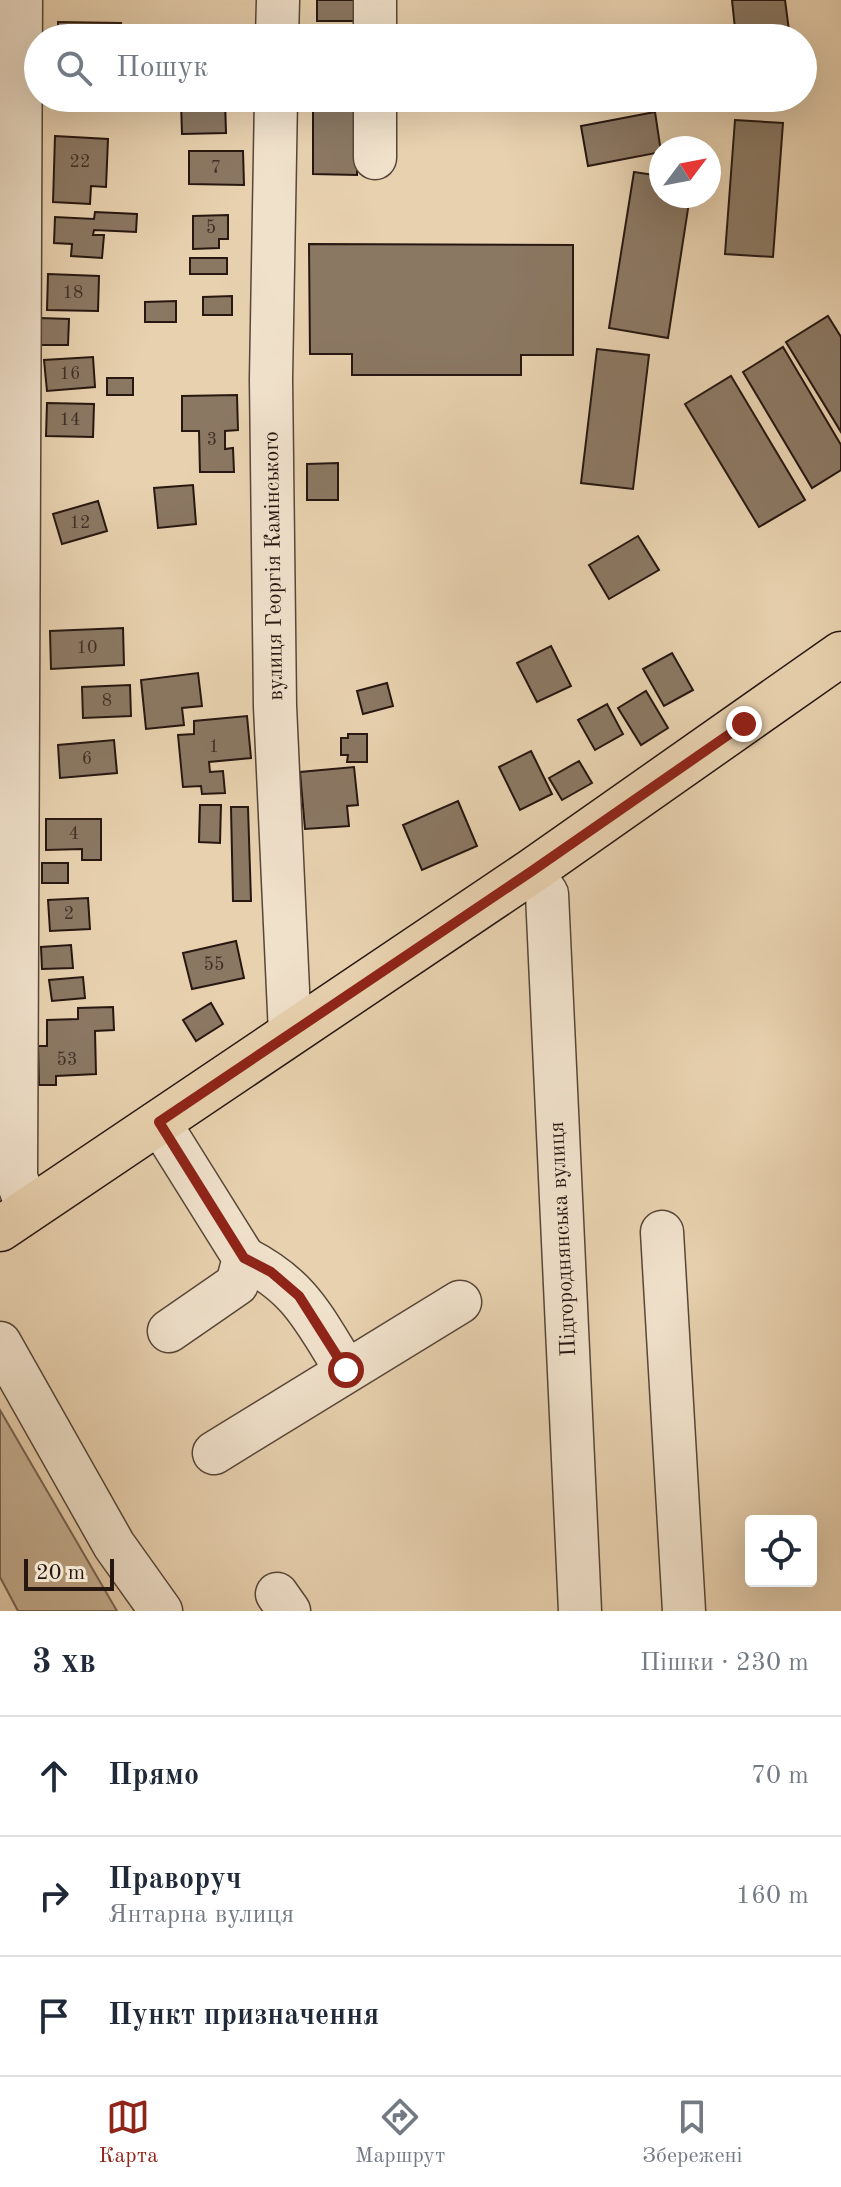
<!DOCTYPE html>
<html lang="uk">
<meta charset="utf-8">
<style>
body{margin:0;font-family:"Old Standard TT",serif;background:#f6f6f7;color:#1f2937}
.controls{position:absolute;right:24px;bottom:24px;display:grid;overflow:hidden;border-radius:8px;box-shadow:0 8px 32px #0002}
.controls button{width:72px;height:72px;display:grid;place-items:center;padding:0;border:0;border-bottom:2px solid #e0e1e3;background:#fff;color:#1f2937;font:40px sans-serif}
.compass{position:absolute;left:649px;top:136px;width:72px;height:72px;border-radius:50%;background:#fff;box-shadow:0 8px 32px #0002;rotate:58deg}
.scale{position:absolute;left:24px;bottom:20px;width:90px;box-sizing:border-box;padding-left:8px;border:4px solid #271711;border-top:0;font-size:22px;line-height:28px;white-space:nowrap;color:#271711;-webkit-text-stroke:6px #f0e1cb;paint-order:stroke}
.stop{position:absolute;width:24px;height:24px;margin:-18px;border:6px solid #8f2418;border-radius:50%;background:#fff}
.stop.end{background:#8f2418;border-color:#fff;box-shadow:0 2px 8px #0008}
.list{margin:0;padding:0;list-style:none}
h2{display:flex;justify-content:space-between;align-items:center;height:104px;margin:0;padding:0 32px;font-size:34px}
h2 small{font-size:26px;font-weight:400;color:#747a83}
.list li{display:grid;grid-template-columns:52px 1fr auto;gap:24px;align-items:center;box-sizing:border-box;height:120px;padding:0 32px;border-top:2px solid #e0e1e3}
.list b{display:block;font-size:30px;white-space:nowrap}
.list p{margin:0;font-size:26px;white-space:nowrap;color:#747a83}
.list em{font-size:26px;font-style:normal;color:#747a83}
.icon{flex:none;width:44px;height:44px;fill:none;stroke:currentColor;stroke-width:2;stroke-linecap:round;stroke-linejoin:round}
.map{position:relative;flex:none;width:841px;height:1611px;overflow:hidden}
.search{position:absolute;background:#fff;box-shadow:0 8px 32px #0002;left:24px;right:24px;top:24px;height:88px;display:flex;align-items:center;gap:20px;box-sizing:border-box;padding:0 28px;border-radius:44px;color:#747a83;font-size:30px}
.sheet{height:464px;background:#fff}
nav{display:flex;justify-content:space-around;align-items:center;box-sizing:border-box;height:112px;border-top:2px solid #e0e1e3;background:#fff;font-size:22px;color:#747a83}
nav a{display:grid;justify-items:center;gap:4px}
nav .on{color:#8f2418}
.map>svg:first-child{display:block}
</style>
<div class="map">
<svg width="841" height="1611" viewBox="0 0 841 1611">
<rect width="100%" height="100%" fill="#e8d1af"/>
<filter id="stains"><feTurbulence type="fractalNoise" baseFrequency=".0025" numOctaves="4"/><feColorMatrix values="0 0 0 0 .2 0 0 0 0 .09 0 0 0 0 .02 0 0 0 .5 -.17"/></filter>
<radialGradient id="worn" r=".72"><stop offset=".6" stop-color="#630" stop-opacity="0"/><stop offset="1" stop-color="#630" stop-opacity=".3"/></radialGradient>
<path fill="#c7b194" stroke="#776452" stroke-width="2" d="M0 1410 117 1611H18L0 1577Z"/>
<g fill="#8b7863" stroke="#271711" stroke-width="2">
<rect x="317" y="0" width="49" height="21"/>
<path d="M732 0H785L790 38H736Z"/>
<path d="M58 22 121 23 120 38H58Z"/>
<path d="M313 98H357V175L313 174Z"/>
<path d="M225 101 226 133 182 134 181 102Z"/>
<path d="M655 112 661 152 588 166 581 126Z"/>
<path d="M735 120 783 123 773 257 725 254Z"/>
<path d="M55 136 108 139 106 187 91 186 90 204 53 202Z"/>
<path d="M189 151H243L244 185 189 184Z"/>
<path d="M634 172 661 176V196H690L668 338 609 328Z"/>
<path d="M95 212 137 214 136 232 94 230 93 235H104L102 258 71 256 72 244 54 243 55 217 94 219Z"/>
<path d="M228 215V239H219V248L193 249V216Z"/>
<path d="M309 244 573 245V355H521V375H352V354H310Z"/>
<rect x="190" y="258" width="37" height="16"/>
<path d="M48 274 99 276 98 311 47 310Z"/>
<path d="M232 296V315H203V297Z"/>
<path d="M176 301V322H145V302Z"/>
<path d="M828 316 841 337V432L786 342Z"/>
<path d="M40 318 69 319 68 345H40Z"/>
<path d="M783 347 841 445V470L812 488 743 372Z"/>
<path d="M597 349 649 355 633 489 581 483Z"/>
<path d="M93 357 95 387 47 391 44 360Z"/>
<path d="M731 376 805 500 759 527 685 404Z"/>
<rect x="107" y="378" width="26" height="17"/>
<path d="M237 395 238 430 225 431V449L233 448 234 472H200L199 431H182V396Z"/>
<path d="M47 403 94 404 93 437 46 436Z"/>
<path d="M338 463V500H307V464Z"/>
<path d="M193 485 196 524 158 528 154 488Z"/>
<path d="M98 501 107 531 62 544 53 514Z"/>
<path d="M638 536 659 570 609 599 589 565Z"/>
<path d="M123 628 124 665 51 669 50 631Z"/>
<path d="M551 646 571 686 537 702 517 663Z"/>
<path d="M672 653 693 690 664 706 643 669Z"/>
<path d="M198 673 202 706 182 708 184 725 146 729 141 680Z"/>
<path d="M387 683 393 706 363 714 357 691Z"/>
<path d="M130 685 131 716 83 718 82 687Z"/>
<path d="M646 691 668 728 641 745 618 708Z"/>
<path d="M607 704 623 734 595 750 578 720Z"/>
<path d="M247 716 251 758 209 762 210 772 223 771 225 793 202 794 201 786 183 787 178 735 194 734V721Z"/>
<path d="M348 734H367V762H347L348 755H341V738H348Z"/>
<path d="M114 740 117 773 60 778 58 745Z"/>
<path d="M531 751 552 794 520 810 499 767Z"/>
<path d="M579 761 592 783 562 800 549 778Z"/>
<path d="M354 767 358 805 347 806 349 826 305 829 300 772Z"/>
<path d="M458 801 477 846 422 870 403 825Z"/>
<path d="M200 805H221L220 843 199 842Z"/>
<path d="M231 807H248L251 901H233Z"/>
<path d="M46 819H101V860H82V849L46 850Z"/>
<rect x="42" y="863" width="26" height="20"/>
<path d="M88 898 90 929 50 931 48 900Z"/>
<path d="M236 941 244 978 192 989 183 953Z"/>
<path d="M71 945 73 968 42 969 41 947Z"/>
<path d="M83 977 85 998 52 1001 49 980Z"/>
<path d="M211 1003 223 1024 196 1041 183 1020Z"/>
<path d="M113 1007 114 1030 95 1031 96 1074 56 1076V1085H39L38 1046H47V1020L78 1019V1008Z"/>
</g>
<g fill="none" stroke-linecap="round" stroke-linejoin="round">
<defs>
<g id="minor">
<path d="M21 0 16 1177 28 1210"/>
<path d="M277 38 278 0"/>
<path d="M375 38V0"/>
<path d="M276 98 271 379 275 706 290 1034"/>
<path d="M375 158V98"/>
<path d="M532 871 547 894 580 1611"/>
<path d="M159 1122 244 1258 237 1284 169 1331"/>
<path d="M662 1232 684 1611"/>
<path d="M244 1258C301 1287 313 1318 346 1370"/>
<path d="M0 1343 114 1545 161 1611"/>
<path d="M214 1453 460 1302"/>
<path d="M277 1594 289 1611"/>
</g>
<path id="major" d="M0 1229 532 871 841 654"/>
</defs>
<use href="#minor" stroke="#574638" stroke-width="45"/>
<use href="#major" stroke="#271711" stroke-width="47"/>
<use href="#minor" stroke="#f0e1cb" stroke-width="42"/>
<use href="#major" stroke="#e8d1af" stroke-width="44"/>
</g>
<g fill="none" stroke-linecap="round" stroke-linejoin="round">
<path stroke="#8f2418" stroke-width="10" d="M346 1370 299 1296 271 1272 244 1258 159 1122 532 871 744 724"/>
</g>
<g text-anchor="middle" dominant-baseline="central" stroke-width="8" stroke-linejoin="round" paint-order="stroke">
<g font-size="18" fill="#402f26">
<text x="80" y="162">22</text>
<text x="216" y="168">7</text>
<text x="211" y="228">5</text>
<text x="73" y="293">18</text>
<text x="70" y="374">16</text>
<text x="70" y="420">14</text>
<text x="212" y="440">3</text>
<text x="80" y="523">12</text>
<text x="87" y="648">10</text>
<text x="107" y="701">8</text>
<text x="214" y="747">1</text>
<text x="87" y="759">6</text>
<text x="74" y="834">4</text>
<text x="69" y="914">2</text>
<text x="214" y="965">55</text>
<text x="67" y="1060">53</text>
</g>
<g font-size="22" fill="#271711" stroke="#f0e1cb">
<text transform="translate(274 566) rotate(-91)">вулиця Георгія Камінського</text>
<text transform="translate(563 1239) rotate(-93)">Підгороднянська вулиця</text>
</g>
</g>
<rect width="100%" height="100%" filter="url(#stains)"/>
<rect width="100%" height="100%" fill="url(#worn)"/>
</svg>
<div class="controls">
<button><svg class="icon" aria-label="locate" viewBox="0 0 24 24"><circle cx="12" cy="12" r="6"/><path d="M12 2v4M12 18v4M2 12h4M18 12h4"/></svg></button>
</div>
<svg class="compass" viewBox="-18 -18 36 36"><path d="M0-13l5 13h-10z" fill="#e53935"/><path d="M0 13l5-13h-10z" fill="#747a83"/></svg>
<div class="scale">20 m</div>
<div class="stop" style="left:346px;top:1370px"></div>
<div class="stop end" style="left:744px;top:724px"></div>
<div class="search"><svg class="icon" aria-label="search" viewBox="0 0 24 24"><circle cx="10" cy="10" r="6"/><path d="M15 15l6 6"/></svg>Пошук</div>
</div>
<section class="sheet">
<h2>3 хв<small>Пішки · 230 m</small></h2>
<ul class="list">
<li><svg class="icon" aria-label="ahead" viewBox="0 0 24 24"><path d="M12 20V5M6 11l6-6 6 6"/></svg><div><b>Прямо</b></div><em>70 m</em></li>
<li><svg class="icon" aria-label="right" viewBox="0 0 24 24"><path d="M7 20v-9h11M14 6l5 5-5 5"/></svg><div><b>Праворуч</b><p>Янтарна вулиця</p></div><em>160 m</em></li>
<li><svg class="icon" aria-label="arrive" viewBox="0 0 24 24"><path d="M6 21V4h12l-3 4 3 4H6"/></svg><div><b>Пункт призначення</b></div></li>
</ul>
</section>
<nav>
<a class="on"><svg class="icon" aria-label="map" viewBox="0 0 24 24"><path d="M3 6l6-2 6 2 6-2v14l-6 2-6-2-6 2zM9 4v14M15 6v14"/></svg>Карта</a>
<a><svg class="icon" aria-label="directions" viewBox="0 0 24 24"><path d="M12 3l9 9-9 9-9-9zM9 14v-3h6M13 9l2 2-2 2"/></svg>Маршрут</a>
<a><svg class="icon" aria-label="saved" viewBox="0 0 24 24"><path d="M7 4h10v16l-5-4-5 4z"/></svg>Збережені</a>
</nav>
